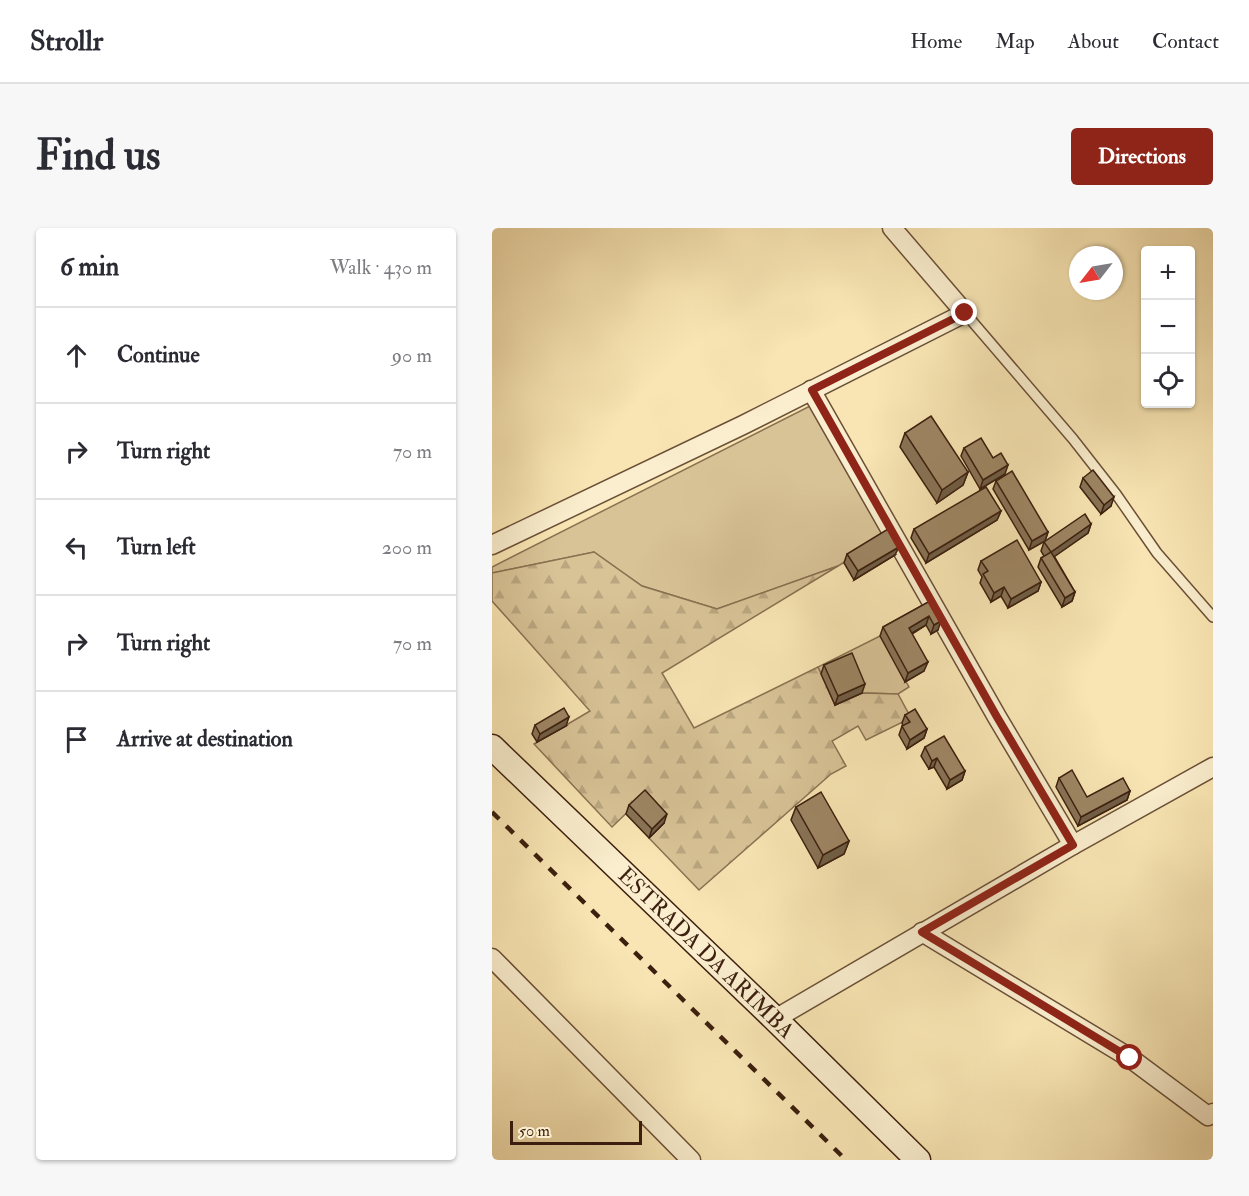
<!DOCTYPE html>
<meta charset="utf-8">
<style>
body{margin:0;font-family:"IM FELL Double Pica",serif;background:#f7f7f7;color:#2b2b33}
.controls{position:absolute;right:18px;top:18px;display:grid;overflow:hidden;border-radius:6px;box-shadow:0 2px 4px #0004}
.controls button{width:54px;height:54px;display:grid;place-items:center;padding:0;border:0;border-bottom:2px solid #e1e1e2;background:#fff;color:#2b2b33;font:30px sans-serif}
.compass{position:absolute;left:577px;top:18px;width:54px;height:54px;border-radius:50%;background:#fff;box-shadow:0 2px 4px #0004;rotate:239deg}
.scale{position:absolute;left:18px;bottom:15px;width:132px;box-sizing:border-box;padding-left:6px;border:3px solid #3c1f0e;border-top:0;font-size:16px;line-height:21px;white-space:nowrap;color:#3c1f0e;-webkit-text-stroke:4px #faeece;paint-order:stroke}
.stop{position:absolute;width:18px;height:18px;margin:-14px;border:4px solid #8f2418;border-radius:50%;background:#fff}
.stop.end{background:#8f2418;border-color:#fff;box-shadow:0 2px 6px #0008}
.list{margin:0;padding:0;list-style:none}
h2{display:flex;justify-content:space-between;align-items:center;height:78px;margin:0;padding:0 24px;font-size:26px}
h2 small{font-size:20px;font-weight:400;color:#7c7c81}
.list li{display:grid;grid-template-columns:39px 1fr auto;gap:18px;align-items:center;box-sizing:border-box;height:96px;padding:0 24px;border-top:2px solid #e1e1e2}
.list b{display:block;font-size:22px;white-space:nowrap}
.list em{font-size:20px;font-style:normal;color:#7c7c81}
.icon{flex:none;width:33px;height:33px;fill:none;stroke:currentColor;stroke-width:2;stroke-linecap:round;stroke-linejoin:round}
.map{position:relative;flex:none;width:721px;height:932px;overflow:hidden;border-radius:6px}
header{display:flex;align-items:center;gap:36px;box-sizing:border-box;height:84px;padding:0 30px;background:#fff;border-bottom:2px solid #e1e1e2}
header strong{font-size:28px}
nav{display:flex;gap:33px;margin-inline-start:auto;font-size:21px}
.intro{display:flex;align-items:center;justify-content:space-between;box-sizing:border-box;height:144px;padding:0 36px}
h1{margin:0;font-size:42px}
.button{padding:15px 27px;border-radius:6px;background:#8f2418;color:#fff;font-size:21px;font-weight:700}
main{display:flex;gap:36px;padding:0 36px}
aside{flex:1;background:#fff;border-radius:6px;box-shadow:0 2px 4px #0004}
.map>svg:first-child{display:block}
</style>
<header>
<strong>Strollr</strong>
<nav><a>Home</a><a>Map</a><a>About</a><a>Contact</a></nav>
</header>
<div class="intro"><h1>Find us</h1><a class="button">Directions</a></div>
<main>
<aside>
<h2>6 min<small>Walk · 430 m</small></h2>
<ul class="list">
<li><svg class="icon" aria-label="ahead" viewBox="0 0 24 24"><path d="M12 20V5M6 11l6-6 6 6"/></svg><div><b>Continue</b></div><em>90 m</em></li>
<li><svg class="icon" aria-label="right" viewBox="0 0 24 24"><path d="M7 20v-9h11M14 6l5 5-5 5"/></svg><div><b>Turn right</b></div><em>70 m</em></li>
<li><svg class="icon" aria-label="left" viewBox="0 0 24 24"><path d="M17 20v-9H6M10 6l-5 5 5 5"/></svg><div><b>Turn left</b></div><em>200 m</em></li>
<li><svg class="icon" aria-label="right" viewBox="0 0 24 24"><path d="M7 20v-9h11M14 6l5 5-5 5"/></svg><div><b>Turn right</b></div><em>70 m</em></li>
<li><svg class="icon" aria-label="arrive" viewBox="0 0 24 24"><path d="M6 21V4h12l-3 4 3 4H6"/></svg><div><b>Arrive at destination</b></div></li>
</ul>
</aside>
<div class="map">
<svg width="721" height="932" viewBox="0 0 721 932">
<defs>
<pattern id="forest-firs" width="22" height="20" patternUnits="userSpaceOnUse" patternTransform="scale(1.5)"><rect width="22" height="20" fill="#d8c397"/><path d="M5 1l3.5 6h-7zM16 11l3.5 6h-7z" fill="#baa781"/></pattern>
</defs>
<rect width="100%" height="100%" fill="#f8e5b3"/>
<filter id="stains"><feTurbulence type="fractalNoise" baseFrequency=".00333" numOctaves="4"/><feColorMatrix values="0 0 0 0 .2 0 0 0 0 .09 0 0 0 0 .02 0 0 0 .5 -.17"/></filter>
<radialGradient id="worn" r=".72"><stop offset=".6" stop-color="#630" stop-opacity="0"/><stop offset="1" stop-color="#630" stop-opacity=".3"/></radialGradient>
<g fill="#d8c397" stroke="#8a7152" stroke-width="1.5">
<path d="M318 178 393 310 346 338 225 381 150 358 102 324 0 345V339Z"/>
<path d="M388 408 417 459 406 466 370 465 356 434 329 446 326 439Z"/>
</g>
<path fill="url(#forest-firs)" stroke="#8a7152" stroke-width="1.5" d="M102 324 150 358 225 381 346 338 170 445 202 500 326 439 343 477 370 465 406 466 419 490 374 512 366 498 340 513 354 538 339 546 207 662 157 610 172 595 149 571 120 599 42 516 98 483 0 373V345Z"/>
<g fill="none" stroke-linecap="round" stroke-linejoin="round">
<defs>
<path id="lane" d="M473 85 581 211 624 266 665 325 721 389"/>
<g id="street">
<path d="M319 162 505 489 581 617"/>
<path d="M0 317 251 197 473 85 400 0"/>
<path d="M430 704 638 830 716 888 721 885"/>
<path d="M0 730 199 932"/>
<path d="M283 791 581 617 721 539"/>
</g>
<path id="secondary" d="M0 519 283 791 426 932"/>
</defs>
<use href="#lane" stroke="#6b5037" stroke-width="12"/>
<use href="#street" stroke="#6b5037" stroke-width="21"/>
<use href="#secondary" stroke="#3c1f0e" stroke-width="27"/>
<use href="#lane" stroke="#faeece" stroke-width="9"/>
<use href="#street" stroke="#faeece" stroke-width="18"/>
<use href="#secondary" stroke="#faeece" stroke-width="24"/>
<path stroke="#3c1f0e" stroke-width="4.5" stroke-dasharray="10 10" stroke-linecap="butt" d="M0 584 354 932"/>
</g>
<g fill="#887356" stroke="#3c1f0e" stroke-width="1.5">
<path d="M413 205 476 244 471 257 445 275 408 219Z"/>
<path d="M472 220 501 230 513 246 488 261 469 228Z"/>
<path d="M591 250 619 278 609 286 588 259Z"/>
<path d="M504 253 556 304 553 313 537 322 501 261Z"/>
<path d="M509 283 505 292 434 335 419 310 422 301Z"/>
<path d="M599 296 596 305 562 328 583 364 580 373 570 379 546 339 549 330 552 328 549 323 552 314Z"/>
<path d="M355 326 403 327 362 352 352 335Z"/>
<path d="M489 333 549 354 546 363 516 380 509 368 499 374 488 355 490 349 486 342Z"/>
<path d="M438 373 446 402 439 406 434 397 420 406 432 443 413 454 388 408 391 399Z"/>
<path d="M332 437 370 465 343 477 329 446Z"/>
<path d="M413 487 435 501 432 510 415 521 407 507 410 498H411L410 495Z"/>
<path d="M43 497 74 498 45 514 40 506Z"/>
<path d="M433 519 473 543 470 552 455 561 442 539 437 541 429 528Z"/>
<path d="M567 550 595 569 638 563 635 572 586 598 564 559Z"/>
<path d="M137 577 172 595 157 610 134 586Z"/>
<path d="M304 579 357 613 352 626 326 640 299 592Z"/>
</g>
<g fill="#6f5e46" stroke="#3c1f0e" stroke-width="1.5">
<path d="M516 237 513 246 488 261 491 252Z"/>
<path d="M476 244 471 257 445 275 450 262Z"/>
<path d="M622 269 619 278 609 286 612 277Z"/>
<path d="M509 283 505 292 434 335 437 326Z"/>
<path d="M599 296 596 305 556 333 559 324Z"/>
<path d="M556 304 553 313 537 322 540 313Z"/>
<path d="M407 319 403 327 362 352 366 343Z"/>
<path d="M549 354 546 363 516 380 519 371Z"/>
<path d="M512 359 509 368 499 374 502 365Z"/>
<path d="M583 364 580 373 570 379 573 370Z"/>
<path d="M437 388 434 397 413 409 417 400Z"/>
<path d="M449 393 446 402 439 406 442 397Z"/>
<path d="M436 434 432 443 413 454 416 445Z"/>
<path d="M373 456 370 465 343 477 346 468Z"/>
<path d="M77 489 74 498 45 514 48 506Z"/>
<path d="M435 501 432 510 415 521 418 512Z"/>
<path d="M445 530 442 539 437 541 440 533Z"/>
<path d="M473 543 470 552 455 561 458 552Z"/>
<path d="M638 563 635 572 586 598 589 589Z"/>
<path d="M175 586 172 595 157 610 160 601Z"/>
<path d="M357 613 352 626 326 640 331 627Z"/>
</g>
<g fill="#9e8664" stroke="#3c1f0e" stroke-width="1.5">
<path d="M439 188 476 244 450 262 413 205Z"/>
<path d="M489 210 501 230 509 225 516 237 491 252 472 220Z"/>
<path d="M601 242 622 269 612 277 591 250Z"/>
<path d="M520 243 556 304 540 313 504 253Z"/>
<path d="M494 259 509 283 437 326 422 301Z"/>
<path d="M593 286 599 296 559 324 552 314Z"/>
<path d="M396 301 407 319 366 343 355 326Z"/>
<path d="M525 312 549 354 519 371 512 359 502 365 491 346 496 343 489 333Z"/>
<path d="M559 324 583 364 573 370 549 330Z"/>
<path d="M438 373 449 393 442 397 437 388 417 400 436 434 416 445 391 399Z"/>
<path d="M360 425 373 456 346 468 332 437Z"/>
<path d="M72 480 77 489 48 506 43 497Z"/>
<path d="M423 481 435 501 418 512 410 498 418 494 413 487Z"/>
<path d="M452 508 473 543 458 552 445 530 440 533 433 519Z"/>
<path d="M580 542 595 569 631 550 638 563 589 589 567 550Z"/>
<path d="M153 562 175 586 160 601 137 577Z"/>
<path d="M329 564 357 613 331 627 304 579Z"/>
</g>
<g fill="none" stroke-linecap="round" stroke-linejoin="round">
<path stroke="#8f2418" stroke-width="8" d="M473 85 320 162 505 489 581 617 430 704 638 830"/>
</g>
<g text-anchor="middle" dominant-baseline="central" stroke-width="4.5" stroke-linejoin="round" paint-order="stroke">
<g font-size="22" fill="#3c1f0e" stroke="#faeece">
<text transform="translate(214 725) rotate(44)">ESTRADA DA ARIMBA</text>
</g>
</g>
<rect width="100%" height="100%" filter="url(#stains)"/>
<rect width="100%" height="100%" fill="url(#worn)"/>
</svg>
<div class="controls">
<button>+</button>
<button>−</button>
<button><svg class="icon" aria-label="locate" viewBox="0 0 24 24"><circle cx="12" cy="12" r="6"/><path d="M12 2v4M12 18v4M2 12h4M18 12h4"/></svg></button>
</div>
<svg class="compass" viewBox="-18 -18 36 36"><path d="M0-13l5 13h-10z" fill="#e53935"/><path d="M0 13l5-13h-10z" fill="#7c7c81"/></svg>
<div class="scale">50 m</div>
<div class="stop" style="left:638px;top:830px"></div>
<div class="stop end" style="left:473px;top:85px"></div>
</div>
</main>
